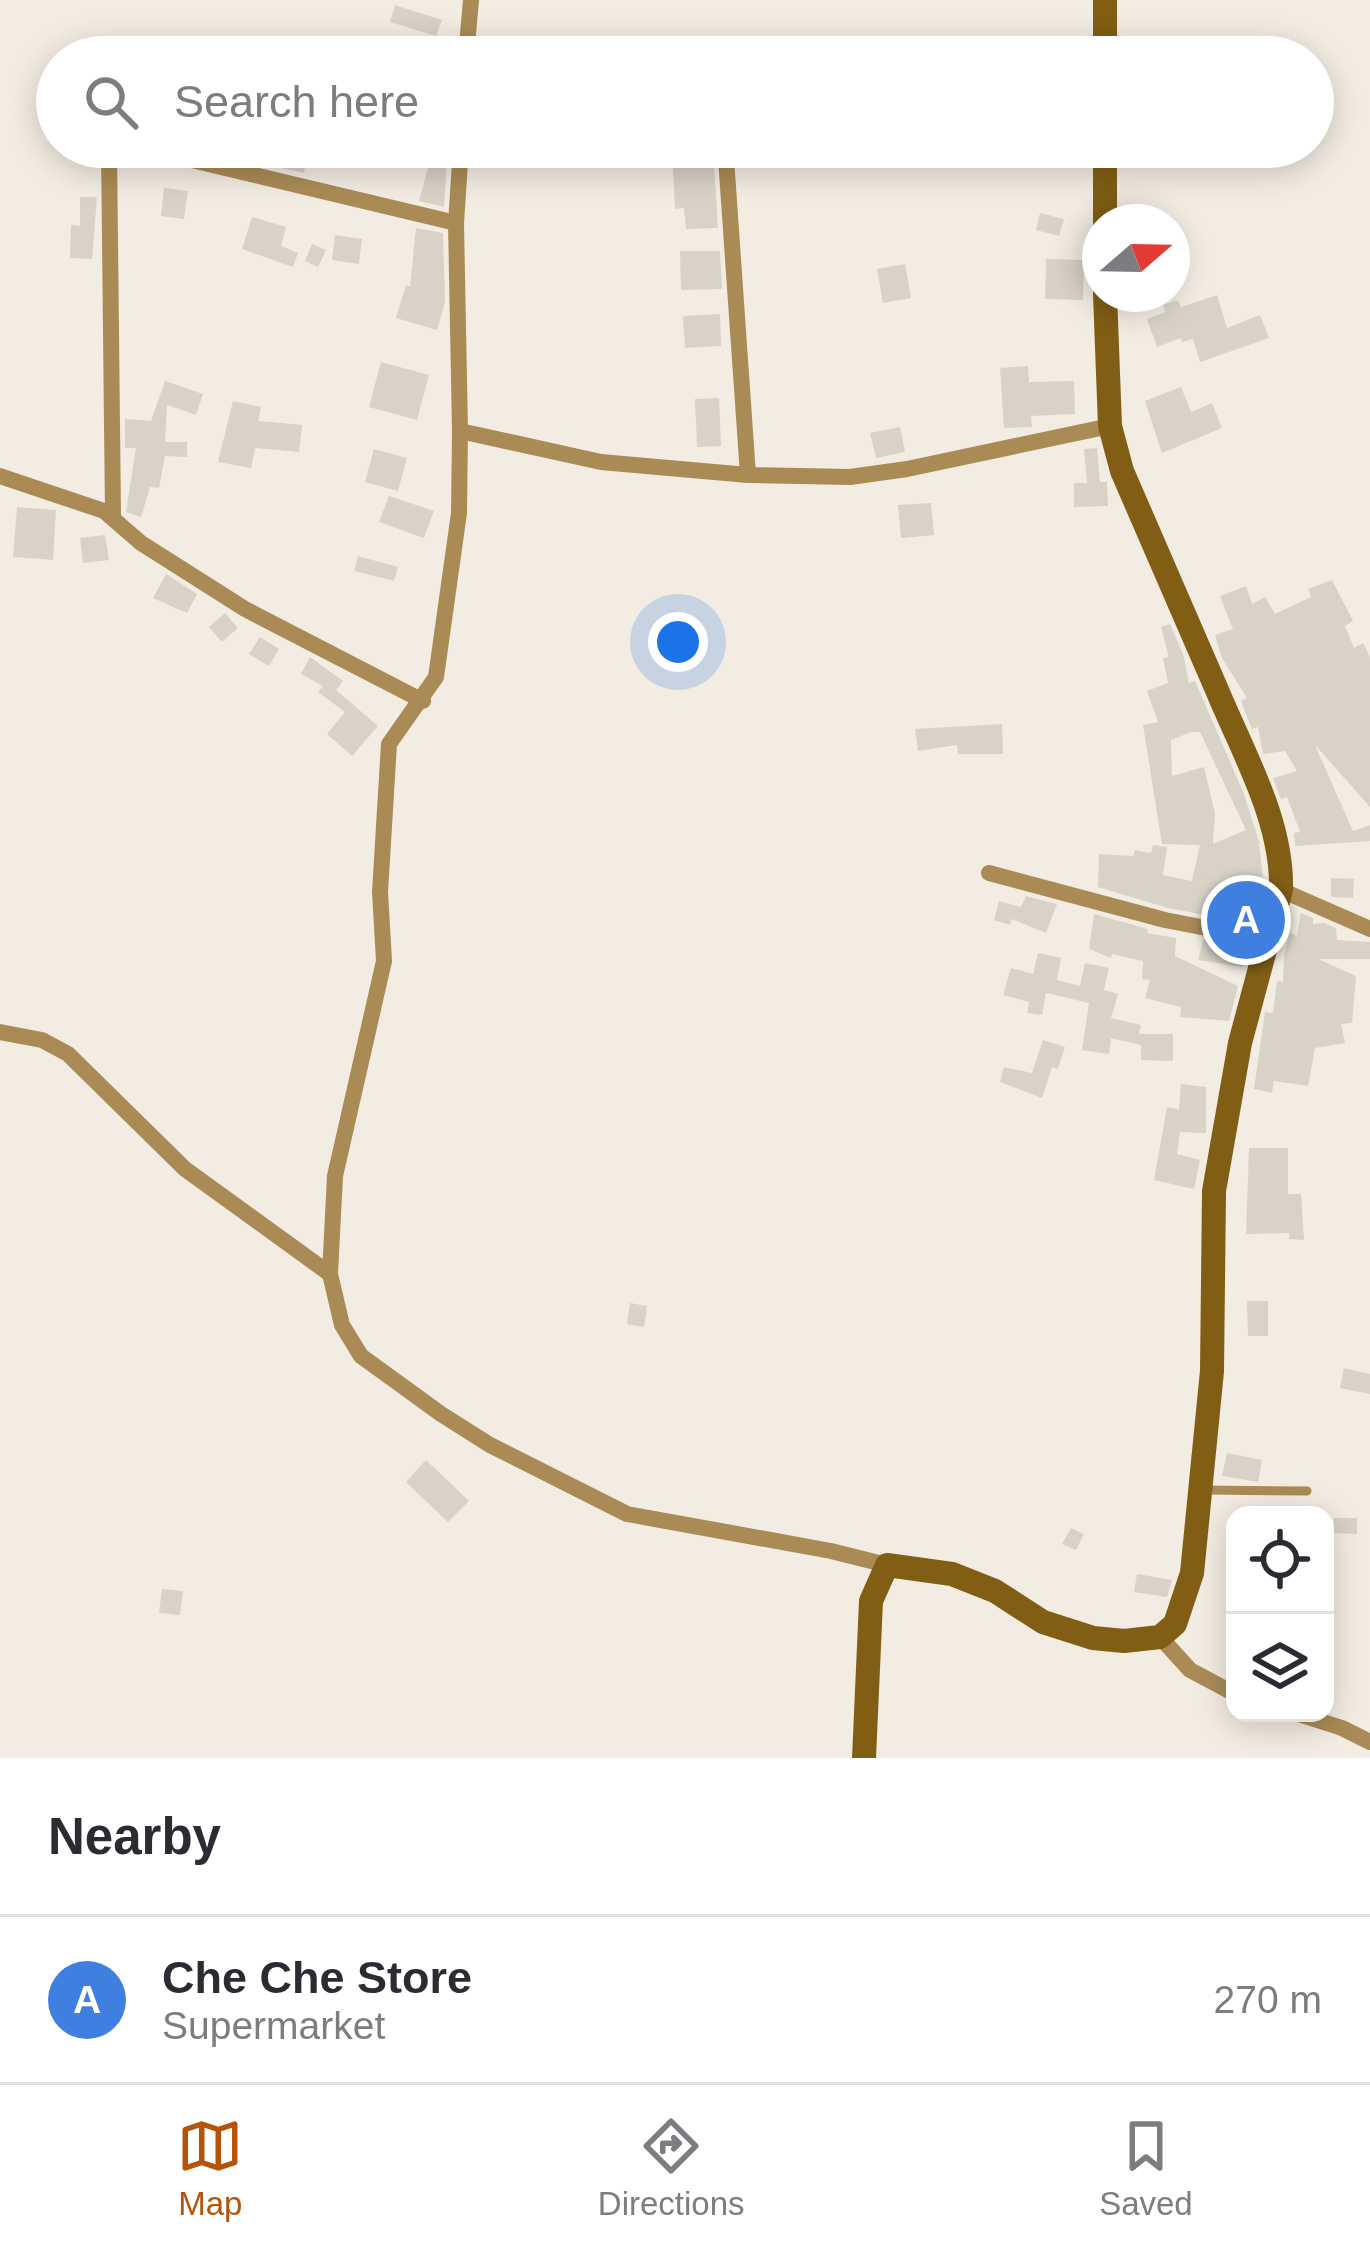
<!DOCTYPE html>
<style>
body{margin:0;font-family:Arial,sans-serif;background:#f2f2f3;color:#2b2b33}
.controls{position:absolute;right:36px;bottom:36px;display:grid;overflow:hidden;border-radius:24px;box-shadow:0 6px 30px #0003}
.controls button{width:108px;height:108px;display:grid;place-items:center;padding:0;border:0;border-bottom:3px solid #e1e1e2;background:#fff;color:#2b2b33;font:60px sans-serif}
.compass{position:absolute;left:1082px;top:204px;width:108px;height:108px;border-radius:50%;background:#fff;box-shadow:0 6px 30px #0003;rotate:70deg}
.you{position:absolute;left:678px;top:642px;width:42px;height:42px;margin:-30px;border:9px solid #fff;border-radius:50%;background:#1a73e8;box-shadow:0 0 0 18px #1a73e833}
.badge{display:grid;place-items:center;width:78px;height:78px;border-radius:50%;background:#b45309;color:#fff;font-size:39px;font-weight:700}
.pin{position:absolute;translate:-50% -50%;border:6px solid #fff;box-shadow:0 3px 12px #0006}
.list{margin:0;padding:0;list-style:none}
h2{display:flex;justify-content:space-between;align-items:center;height:156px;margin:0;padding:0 48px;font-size:51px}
h2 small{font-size:39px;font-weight:400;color:#7c7c81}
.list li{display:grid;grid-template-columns:78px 1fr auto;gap:36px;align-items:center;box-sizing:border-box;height:168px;padding:0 48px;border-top:3px solid #e1e1e2}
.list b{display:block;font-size:45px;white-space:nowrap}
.list p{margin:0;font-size:39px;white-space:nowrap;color:#7c7c81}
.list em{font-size:39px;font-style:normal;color:#7c7c81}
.icon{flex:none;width:66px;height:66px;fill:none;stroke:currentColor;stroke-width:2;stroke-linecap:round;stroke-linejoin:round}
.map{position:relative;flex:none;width:1370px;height:1758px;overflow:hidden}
.search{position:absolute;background:#fff;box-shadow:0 6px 30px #0003;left:36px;right:36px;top:36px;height:132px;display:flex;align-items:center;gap:30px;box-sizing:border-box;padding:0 42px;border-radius:66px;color:#7c7c81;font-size:45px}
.sheet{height:324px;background:#fff}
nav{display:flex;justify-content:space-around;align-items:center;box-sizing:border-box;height:168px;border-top:3px solid #e1e1e2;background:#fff;font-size:33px;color:#7c7c81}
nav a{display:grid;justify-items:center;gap:6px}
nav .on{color:#b45309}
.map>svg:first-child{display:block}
</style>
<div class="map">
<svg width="1370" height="1758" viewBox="0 0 1370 1758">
<rect width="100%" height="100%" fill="#f3ece2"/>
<g fill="#d8d2c7" fill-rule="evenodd">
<path d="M395 5 442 20 436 36 390 22Z"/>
<path d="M264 147H308L304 173 262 164Z"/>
<path d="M431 157 447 161 444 207 419 201Z"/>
<path d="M714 166 718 228 686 229 684 208 675 209 673 168Z"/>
<path d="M164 188 188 191 184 219 161 216Z"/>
<path d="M80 197H97L92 259 70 258 71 225 80 226Z"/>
<path d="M1040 213 1064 219 1059 236 1036 230Z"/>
<path d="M252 217 286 227 281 246 298 253 293 267 242 249Z"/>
<path d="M416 228 443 233 445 302 437 330 396 318 406 285 410 287Z"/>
<path d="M335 235 362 239 359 264 332 260Z"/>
<path d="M312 244 326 250 318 267 305 261Z"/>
<path d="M680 251H720L722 289 681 290Z"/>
<path d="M1046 259 1084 260 1083 300 1045 299Z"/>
<path d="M905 264 911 298 883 303 877 269Z"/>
<path d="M1217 295 1227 328 1260 315 1269 338 1200 362 1193 339 1182 342 1181 338 1157 347 1147 319 1165 312 1163 305 1178 300 1181 307Z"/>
<path d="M720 314 721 346 685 348 683 316Z"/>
<path d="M381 362 429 375 417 420 369 407Z"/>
<path d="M1028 366 1029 382 1074 381 1075 414 1031 416 1032 427 1004 428 1000 368Z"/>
<path d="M165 381 203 394 196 415 167 405 165 442H187V457L165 456 159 488 150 487 141 517 126 512 136 448H125V419L151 421Z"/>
<path d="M1181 387 1191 412 1212 403 1222 428 1162 453 1145 401Z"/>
<path d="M719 398 721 446 697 447 695 399Z"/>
<path d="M233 401 261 407 258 421 302 425 299 452 255 448 251 468 218 462Z"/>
<path d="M900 427 905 452 876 458 870 433Z"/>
<path d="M1097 448 1100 482H1107L1108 506 1074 507V483H1087L1084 449Z"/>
<path d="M374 449 407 458 398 491 365 482Z"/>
<path d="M389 496 434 511 424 538 379 522Z"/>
<path d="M931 503 934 535 901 538 898 505Z"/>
<path d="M17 507 56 510 53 560 13 557Z"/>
<path d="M105 535 109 560 83 563 80 538Z"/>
<path d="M358 556 398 567 394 581 354 571Z"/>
<path d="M166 574 197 594 187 613 153 598Z"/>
<path d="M1332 580 1353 621 1345 626 1354 648 1363 643 1370 657V807L1315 745 1353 831 1370 825V841L1295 846 1294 833 1300 832 1287 797 1281 799 1273 778 1297 771 1285 751 1263 754 1258 727 1252 729 1245 712 1241 701 1247 698 1222 658 1215 635 1233 629 1220 596 1246 586 1252 604 1265 597 1275 614 1311 597 1308 589Z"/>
<path d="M225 613 238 628 222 642 209 627Z"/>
<path d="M1170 624 1183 654 1189 683 1195 681 1244 794 1259 842 1264 888 1262 896 1251 899 1261 901 1252 924 1168 908 1098 887 1099 854 1133 856 1135 850 1151 853 1153 845 1167 847 1163 875 1192 881 1200 845 1162 844 1143 725 1158 722 1147 691 1168 683 1163 658 1169 657 1161 627ZM1191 732H1200L1246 830 1213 844 1215 814 1204 767 1172 776 1171 740Z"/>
<path d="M260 637 279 649 269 666 249 654Z"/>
<path d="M310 657 343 681 336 690 378 726 352 756 327 734 345 712 318 692 323 686 301 674Z"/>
<path d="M1002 724 1003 754H958L957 745 918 751 915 729Z"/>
<path d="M1331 878 1354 879 1353 898 1331 897Z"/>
<path d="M1026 896 1057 904 1046 933 1012 919 1010 925 994 920 999 901 1021 907Z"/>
<path d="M1301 913 1313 918V924L1324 923 1336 928 1337 940 1370 942V959H1318L1356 976 1352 1023 1341 1024 1345 1043 1315 1048 1308 1086 1274 1081 1272 1093 1254 1089 1265 1012 1273 1013 1277 981 1283 982 1284 954 1290 933 1297 936Z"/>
<path d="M1094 914 1148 929 1147 933 1176 938 1175 956 1238 986 1229 1021 1180 1017 1181 1007 1145 998 1150 980 1142 979 1143 961 1112 954 1111 958 1089 949Z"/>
<path d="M1203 940 1246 955 1243 967 1198 960Z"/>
<path d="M1038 953 1061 958 1057 980 1080 986 1085 963 1109 968 1104 990 1118 994 1111 1018 1141 1025 1139 1034H1173V1061L1141 1060V1045L1111 1038 1109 1054 1082 1050 1089 1003 1046 993 1042 1015 1027 1013 1029 1002 1003 995 1011 968 1033 974Z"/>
<path d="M1043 1040 1065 1047 1058 1069 1052 1067 1042 1098 1000 1082 1004 1067 1032 1073Z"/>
<path d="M1181 1084 1206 1087V1133L1180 1132 1177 1154 1200 1160 1194 1189 1154 1180 1167 1107 1179 1109Z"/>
<path d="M1249 1148H1288V1194H1301L1304 1240 1289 1239V1233L1246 1234Z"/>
<path d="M1247 1301H1268V1336H1248Z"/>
<path d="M630 1303 647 1306 644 1327 627 1324Z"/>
<path d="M1344 1368 1370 1374V1394L1340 1388Z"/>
<path d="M1227 1453 1262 1460 1258 1482 1222 1476Z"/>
<path d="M426 1460 469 1501 448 1522 406 1482Z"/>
<path d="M1334 1518H1357V1534L1334 1533Z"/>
<path d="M1071 1528 1084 1534 1076 1550 1062 1544Z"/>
<path d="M1137 1574 1172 1580 1167 1597 1134 1592Z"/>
<path d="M162 1589 183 1591 180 1615 159 1613Z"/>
</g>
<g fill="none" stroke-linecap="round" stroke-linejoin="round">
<path stroke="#aa8b56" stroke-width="9" d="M1205 1490 1307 1491"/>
<g stroke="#aa8b56" stroke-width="16">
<path d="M466 57 471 0"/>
<path d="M109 147 113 516"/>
<path d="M137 147 456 223"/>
<path d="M461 147 456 223 460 431 601 462 748 475 850 477 907 469 1110 426"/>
<path d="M726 158 748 475"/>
<path d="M460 431 459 513 436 677 389 744 380 892 384 961 335 1176 330 1274 342 1325 361 1356 441 1414 490 1445 627 1514 831 1551 887 1565"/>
<path d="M0 476 104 511 141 543 245 609 423 701"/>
<path d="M989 873 1165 920 1268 940"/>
<path d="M1281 890 1370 929"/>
<path d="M0 1032 42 1040 68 1054 185 1169 330 1274"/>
<path d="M1160 1637 1190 1670 1235 1694"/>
<path d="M1295 1713 1342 1728 1370 1742"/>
</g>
<g stroke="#815e14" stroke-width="24">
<path d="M1105 57V0"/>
<path d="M1105 222V147"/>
<path d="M864 1758 871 1601 887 1565 952 1574 995 1591 1043 1622 1093 1638 1124 1641 1160 1637 1175 1624 1192 1573 1212 1371 1214 1191 1240 1043 1281 890C1283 821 1243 753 1217 690 1185 617 1153 544 1122 471L1110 426 1105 294"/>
</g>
</g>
</svg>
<div class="controls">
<button><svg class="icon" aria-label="locate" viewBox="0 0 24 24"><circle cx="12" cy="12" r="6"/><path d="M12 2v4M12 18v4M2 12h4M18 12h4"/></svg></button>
<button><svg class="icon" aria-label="layers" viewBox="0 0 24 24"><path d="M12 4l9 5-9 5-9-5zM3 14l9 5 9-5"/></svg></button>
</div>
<svg class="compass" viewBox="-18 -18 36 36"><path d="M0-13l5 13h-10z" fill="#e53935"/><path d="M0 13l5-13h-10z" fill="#7c7c81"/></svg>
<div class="you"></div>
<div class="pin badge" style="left:1246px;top:920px;background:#3f7fe0">A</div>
<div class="search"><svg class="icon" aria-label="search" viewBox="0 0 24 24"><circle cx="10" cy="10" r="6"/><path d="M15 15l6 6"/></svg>Search here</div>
</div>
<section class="sheet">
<h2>Nearby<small></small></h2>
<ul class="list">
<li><span class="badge" style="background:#3f7fe0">A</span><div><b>Che Che Store</b><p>Supermarket</p></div><em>270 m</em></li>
</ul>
</section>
<nav>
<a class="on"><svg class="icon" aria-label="map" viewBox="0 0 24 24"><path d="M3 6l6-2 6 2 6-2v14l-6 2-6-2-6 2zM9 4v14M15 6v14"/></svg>Map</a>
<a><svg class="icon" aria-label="directions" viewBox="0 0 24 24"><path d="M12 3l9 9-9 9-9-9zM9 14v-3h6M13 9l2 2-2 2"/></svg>Directions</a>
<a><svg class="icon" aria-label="saved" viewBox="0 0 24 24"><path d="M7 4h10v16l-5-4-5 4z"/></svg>Saved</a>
</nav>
